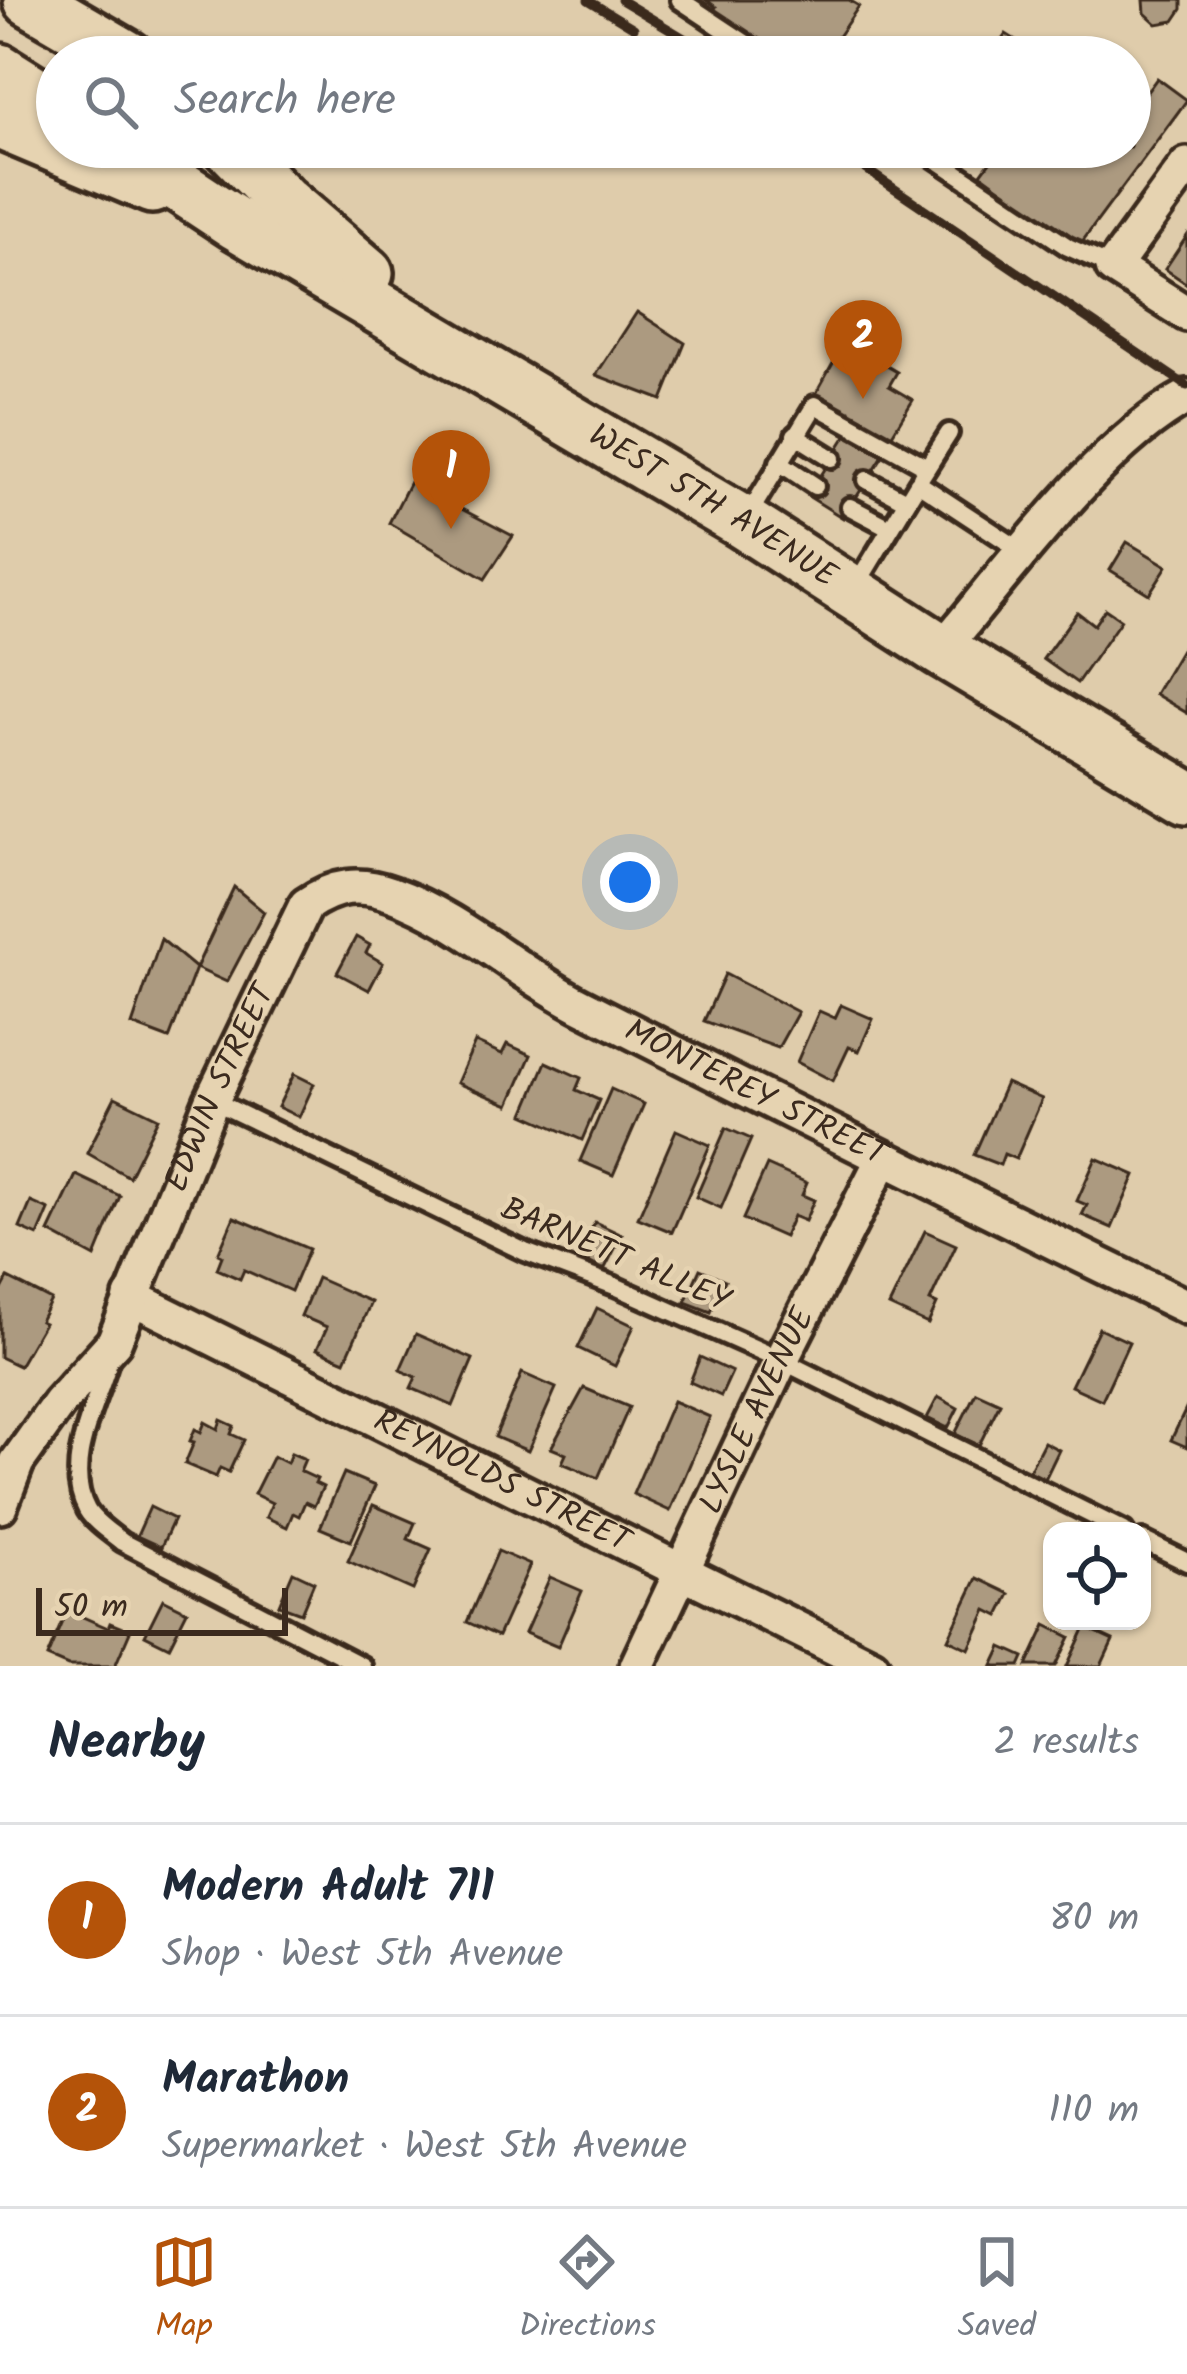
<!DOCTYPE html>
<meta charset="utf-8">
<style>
body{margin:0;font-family:Kalam,sans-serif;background:#f2f2f3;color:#1f2937}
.controls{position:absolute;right:36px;bottom:36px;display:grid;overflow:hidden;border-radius:24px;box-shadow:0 3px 9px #0004}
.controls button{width:108px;height:108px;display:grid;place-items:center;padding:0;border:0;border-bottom:3px solid #e0e1e3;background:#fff;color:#1f2937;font:60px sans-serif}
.scale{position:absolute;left:36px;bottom:30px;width:252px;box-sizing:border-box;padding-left:12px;border:6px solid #3b2a1e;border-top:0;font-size:33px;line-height:42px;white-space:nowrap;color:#3b2a1e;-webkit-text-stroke:9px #e6d3b1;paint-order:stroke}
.you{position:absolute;left:630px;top:882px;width:42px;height:42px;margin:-30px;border:9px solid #fff;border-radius:50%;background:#1a73e8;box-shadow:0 0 0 18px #1a73e833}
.badge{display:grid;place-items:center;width:78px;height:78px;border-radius:50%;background:#b45309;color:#fff;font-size:39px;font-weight:700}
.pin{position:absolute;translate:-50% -99px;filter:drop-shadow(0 3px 6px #0008)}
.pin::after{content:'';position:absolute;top:63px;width:42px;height:36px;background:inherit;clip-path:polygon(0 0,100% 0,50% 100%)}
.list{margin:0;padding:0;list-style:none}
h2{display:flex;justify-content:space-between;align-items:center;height:156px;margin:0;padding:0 48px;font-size:51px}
h2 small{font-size:39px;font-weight:400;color:#747a83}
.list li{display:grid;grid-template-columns:78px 1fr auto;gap:36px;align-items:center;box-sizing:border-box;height:192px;padding:0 48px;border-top:3px solid #e0e1e3}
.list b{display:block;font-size:45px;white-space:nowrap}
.list p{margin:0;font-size:39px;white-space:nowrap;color:#747a83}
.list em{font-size:39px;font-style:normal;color:#747a83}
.icon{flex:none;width:66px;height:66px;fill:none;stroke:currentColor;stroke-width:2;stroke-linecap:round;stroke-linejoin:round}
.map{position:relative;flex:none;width:1187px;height:1666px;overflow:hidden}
.search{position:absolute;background:#fff;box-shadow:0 3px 9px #0004;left:36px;right:36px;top:36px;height:132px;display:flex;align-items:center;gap:30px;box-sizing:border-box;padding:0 42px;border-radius:66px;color:#747a83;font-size:45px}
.sheet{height:540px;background:#fff}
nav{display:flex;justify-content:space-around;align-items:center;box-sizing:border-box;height:168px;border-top:3px solid #e0e1e3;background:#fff;font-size:33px;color:#747a83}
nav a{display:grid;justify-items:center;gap:6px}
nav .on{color:#b45309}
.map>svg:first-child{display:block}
</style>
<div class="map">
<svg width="1187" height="1666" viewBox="0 0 1187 1666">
<rect width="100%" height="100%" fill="#dfccab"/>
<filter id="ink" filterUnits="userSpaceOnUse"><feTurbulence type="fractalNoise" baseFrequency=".00833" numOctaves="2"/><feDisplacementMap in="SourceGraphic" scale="24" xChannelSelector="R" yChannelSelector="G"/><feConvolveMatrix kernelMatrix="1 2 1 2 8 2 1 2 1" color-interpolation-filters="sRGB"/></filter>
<g filter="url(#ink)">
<g fill="#ac9a80" stroke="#3b2a1e" stroke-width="3">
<path d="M706 0H849L859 6 824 57H778L712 13 716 7Z"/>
<path d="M1144 0H1182V9L1174 21 1157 24 1145 13Z"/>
<path d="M1006 34 1025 46 1018 57H990Z"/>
<path d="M1157 78 1187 100 1079 246 981 174 1001 147H1130V115Z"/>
<path d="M1187 236V284L1165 269Z"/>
<path d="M637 312 685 343 662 400 596 375Z"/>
<path d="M870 356 897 372 889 386 913 400 888 441 814 397 836 358 861 372Z"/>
<path d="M849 431 884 454 843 518 808 496Z"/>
<path d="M410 482 513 536 485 579 389 523Z"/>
<path d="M1127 542 1167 566 1149 594 1110 570Z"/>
<path d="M1105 609 1121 620 1077 683 1043 659 1077 612 1094 625Z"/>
<path d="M1187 640V713L1155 694Z"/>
<path d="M234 887 264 912 227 982 196 968Z"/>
<path d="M356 937 370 945 366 953 383 963 369 990 337 973Z"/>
<path d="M161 939 196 968 169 1039 132 1025Z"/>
<path d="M725 974 798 1012 778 1048 704 1021Z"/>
<path d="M841 1005 873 1019 859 1051 849 1047 833 1081 797 1062 819 1011 835 1018Z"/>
<path d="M475 1042 502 1054 507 1044 531 1055 509 1105 457 1083Z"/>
<path d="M546 1062 581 1078 576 1090 599 1100 582 1140 524 1114Z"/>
<path d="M294 1074 314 1084 299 1117 278 1107Z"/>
<path d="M1006 1083 1042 1099 1016 1159 1004 1154 1000 1165 974 1155Z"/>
<path d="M611 1089 644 1104 613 1175 580 1161Z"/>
<path d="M115 1097 158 1118 129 1177 87 1153Z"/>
<path d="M726 1128 751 1139 721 1208 696 1197Z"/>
<path d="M676 1130 710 1145 672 1232 638 1218Z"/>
<path d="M1096 1158 1135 1175 1112 1228 1082 1215 1087 1205 1077 1201Z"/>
<path d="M767 1165 807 1183 802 1195 814 1200 805 1221 793 1216 784 1237 743 1219Z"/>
<path d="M76 1175 120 1196 95 1257 49 1232Z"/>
<path d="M31 1202 49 1210 38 1236 20 1228Z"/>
<path d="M234 1217 309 1249 291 1291 244 1270 240 1279 217 1269 222 1256 218 1254Z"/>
<path d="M595 1222 622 1235 604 1270 577 1256Z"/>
<path d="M925 1231 956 1245 930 1301 937 1304 928 1324 889 1306Z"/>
<path d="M700 1269 725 1280 711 1312 685 1302Z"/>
<path d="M8 1278 51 1300 40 1321 44 1323 19 1366 0 1357V1293Z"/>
<path d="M317 1278 371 1302 345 1361 317 1349 327 1327 301 1316Z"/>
<path d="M597 1308 634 1326 615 1366 578 1348Z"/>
<path d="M1099 1328 1129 1342 1102 1400 1071 1386Z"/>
<path d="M416 1334 473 1359 453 1406 411 1388 416 1377 400 1370Z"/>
<path d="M700 1357 732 1372 721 1396 690 1382Z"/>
<path d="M522 1373 556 1388 528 1451 495 1437Z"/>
<path d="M584 1388 629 1407 598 1478 562 1463 566 1454 551 1448Z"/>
<path d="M976 1392 1000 1403 979 1445 955 1434Z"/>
<path d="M938 1397 958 1408 948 1428 927 1418Z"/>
<path d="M673 1401 710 1417 670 1511 633 1494Z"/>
<path d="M1187 1407V1447L1171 1440Z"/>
<path d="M221 1420 234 1426 231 1434 244 1440 229 1472 220 1468 216 1477 185 1464 194 1442 190 1441 195 1429 201 1432 205 1422 218 1429Z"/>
<path d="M1044 1442 1059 1450 1044 1481 1028 1473Z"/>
<path d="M291 1453 305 1459 300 1471 317 1479 315 1483 323 1487 314 1506 305 1502 299 1516 293 1513 287 1527 266 1517 272 1503 254 1494 273 1456 287 1463Z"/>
<path d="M344 1473 375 1486 351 1541 320 1528Z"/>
<path d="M373 1505 415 1523 408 1539 431 1549 413 1590 348 1561Z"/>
<path d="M150 1507 174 1519 161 1547 137 1536Z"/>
<path d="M498 1551 530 1565 498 1636 467 1622Z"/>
<path d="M293 1572 314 1582 301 1613 279 1605Z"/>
<path d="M550 1577 582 1591 558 1647 525 1633Z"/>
<path d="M977 1578 1010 1594 999 1616 987 1610 969 1649 948 1639Z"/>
<path d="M163 1599 187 1611 169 1647 145 1635Z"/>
<path d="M67 1610 108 1628 110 1623 130 1631 115 1666H68L47 1657Z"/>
<path d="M1046 1625 1070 1637 1056 1666H1027Z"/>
<path d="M1085 1627 1113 1640 1101 1666H1067Z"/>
<path d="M1002 1647 1024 1657 1020 1666H993Z"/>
</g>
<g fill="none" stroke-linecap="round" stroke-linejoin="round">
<defs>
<g id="lane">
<path d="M680 0 766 57"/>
<path d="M918 147 1068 247 1113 267"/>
<path d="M795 435 832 458"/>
<path d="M779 462 815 486"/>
<path d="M921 477 949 433"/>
<path d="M867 480 906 501"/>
<path d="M850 507 890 528"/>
<path d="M747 517 815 405 927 467"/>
<path d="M854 589 918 483 1023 552"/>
<path d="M212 1100 525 1252 615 1286 781 1360 1124 1531"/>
<path d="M111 1354C99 1401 61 1462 87 1510 94 1522 111 1533 122 1542L362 1666"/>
<path d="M1142 1540 1187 1562"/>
</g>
<g id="street">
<path d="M1187 165 1113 267 1187 314"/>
<path d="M941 650C1006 574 1101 442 1187 397"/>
<path id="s1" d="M131 1297 872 1666"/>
<path id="s2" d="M0 1506 17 1462 59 1403 114 1342 212 1100 306 905C335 885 359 882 392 894 460 918 516 972 580 1005 782 1108 984 1208 1187 1307"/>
<path id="s3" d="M637 1666 781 1360 883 1159"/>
</g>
<g id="primary">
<path d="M30 0 128 57"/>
<path d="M0 70 57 106"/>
<path d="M0 123 152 187"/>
<path id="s4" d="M120 147 235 223 744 523 941 650 1187 797"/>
<path d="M230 147 283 201 367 273"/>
</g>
</defs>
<use href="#lane" stroke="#3b2a1e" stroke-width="26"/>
<use href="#street" stroke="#3b2a1e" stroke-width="42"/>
<use href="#primary" stroke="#3b2a1e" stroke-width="60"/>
<use href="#lane" stroke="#e6d3b1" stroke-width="16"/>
<use href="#street" stroke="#e6d3b1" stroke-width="33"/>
<use href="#primary" stroke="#e6d3b1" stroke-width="51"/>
<g stroke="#3b2a1e" stroke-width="9">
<path d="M588 0 634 28"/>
<path d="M621 0 716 57"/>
<path d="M833 147 1187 386"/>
</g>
</g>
</g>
<g text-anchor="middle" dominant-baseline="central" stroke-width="9" stroke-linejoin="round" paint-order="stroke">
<g font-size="33" fill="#3b2a1e" stroke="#e6d3b1">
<text stroke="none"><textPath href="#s4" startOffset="693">WEST 5TH AVENUE</textPath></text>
<text stroke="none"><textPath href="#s2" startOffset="477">EDWIN STREET</textPath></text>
<text stroke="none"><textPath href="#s2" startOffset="1185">MONTEREY STREET</textPath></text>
<text transform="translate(615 1256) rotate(23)">BARNETT ALLEY</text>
<text stroke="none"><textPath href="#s3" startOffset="282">LYSLE AVENUE</textPath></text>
<text stroke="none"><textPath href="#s1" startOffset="414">REYNOLDS STREET</textPath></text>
</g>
</g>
</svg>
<div class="controls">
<button><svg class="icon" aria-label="locate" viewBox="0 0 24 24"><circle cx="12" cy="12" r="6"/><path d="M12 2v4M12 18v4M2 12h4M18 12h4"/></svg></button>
</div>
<div class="scale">50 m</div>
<div class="you"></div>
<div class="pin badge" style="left:451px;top:529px">1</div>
<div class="pin badge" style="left:863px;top:399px">2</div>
<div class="search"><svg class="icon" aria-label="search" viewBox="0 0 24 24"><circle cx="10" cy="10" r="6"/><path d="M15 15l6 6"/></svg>Search here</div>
</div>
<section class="sheet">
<h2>Nearby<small>2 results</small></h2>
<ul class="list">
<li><span class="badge">1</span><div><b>Modern Adult 711</b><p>Shop · West 5th Avenue</p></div><em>80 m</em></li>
<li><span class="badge">2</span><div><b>Marathon</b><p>Supermarket · West 5th Avenue</p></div><em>110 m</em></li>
</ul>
</section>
<nav>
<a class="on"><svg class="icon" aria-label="map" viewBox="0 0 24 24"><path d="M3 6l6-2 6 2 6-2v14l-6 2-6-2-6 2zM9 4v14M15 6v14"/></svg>Map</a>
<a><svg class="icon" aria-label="directions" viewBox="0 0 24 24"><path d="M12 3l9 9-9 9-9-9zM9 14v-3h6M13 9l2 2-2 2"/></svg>Directions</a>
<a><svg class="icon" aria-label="saved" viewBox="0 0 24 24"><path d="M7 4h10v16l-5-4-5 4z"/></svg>Saved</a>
</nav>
